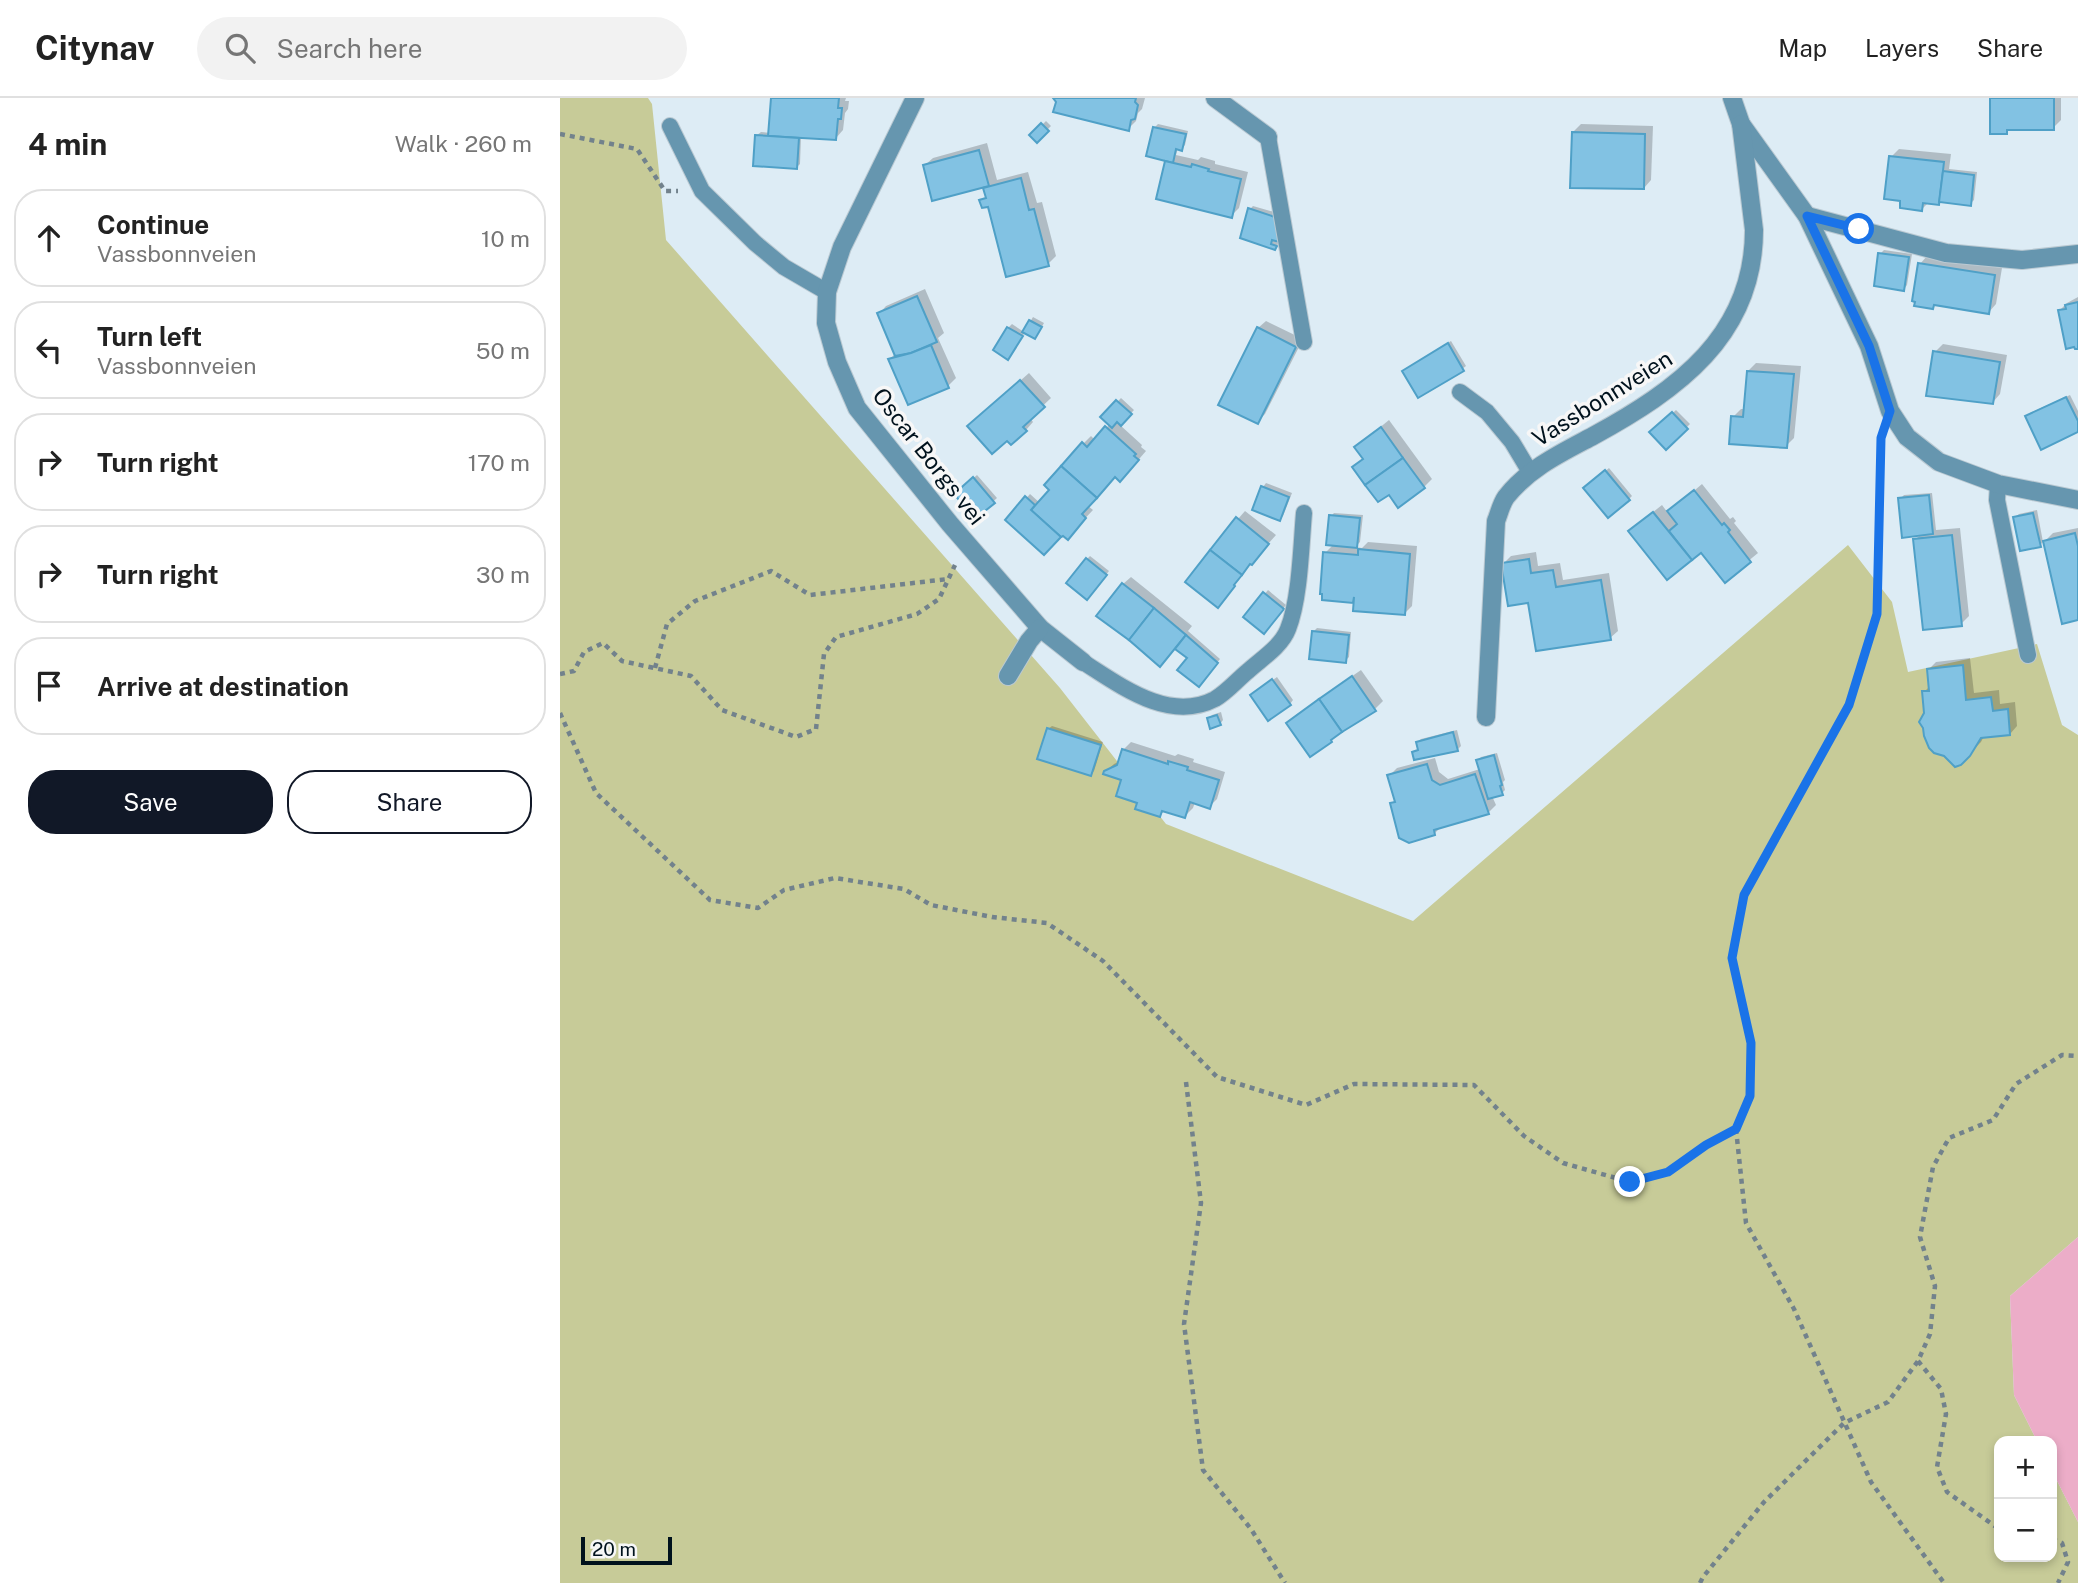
<!DOCTYPE html>
<meta charset="utf-8">
<style>
body{margin:0;font-family:"Public Sans",sans-serif;background:#f2f2f2;color:#222}
.controls{position:absolute;right:21px;bottom:21px;display:grid;overflow:hidden;border-radius:14px;box-shadow:0 4px 10px #0003}
.controls button{width:63px;height:63px;display:grid;place-items:center;padding:0;border:0;border-bottom:2px solid #e0e0e0;background:#fff;color:#222;font:35px sans-serif}
.scale{position:absolute;left:21px;bottom:18px;width:91px;box-sizing:border-box;padding-left:7px;border:4px solid #00121d;border-top:0;font-size:19px;line-height:24px;white-space:nowrap;color:#00121d;-webkit-text-stroke:5px #f7f7f7;paint-order:stroke}
.stop{position:absolute;width:21px;height:21px;margin:-16px;border:5px solid #1a73e8;border-radius:50%;background:#fff}
.stop.end{background:#1a73e8;border-color:#fff;box-shadow:0 2px 7px #0008}
.list{margin:0;padding:0;list-style:none}
h2{display:flex;justify-content:space-between;align-items:center;height:91px;margin:0;padding:0 28px;font-size:30px}
h2 small{font-size:23px;font-weight:400;color:#767676}
.list li{display:grid;grid-template-columns:46px 1fr auto;gap:21px;align-items:center;box-sizing:border-box;height:98px;margin:0 14px 14px;padding:0 14px;border:2px solid #e0e0e0;border-radius:28px}
.list b{display:block;font-size:26px;white-space:nowrap}
.list p{margin:0;font-size:23px;white-space:nowrap;color:#767676}
.list em{font-size:23px;font-style:normal;color:#767676}
.actions{display:flex;gap:14px;padding:21px 28px}
.actions a{flex:1;padding:16px 0;border:2px solid #111827;border-radius:28px;text-align:center;font-size:24px;color:#111827}
.actions .main{background:#111827;color:#fff}
.icon{flex:none;width:38px;height:38px;fill:none;stroke:currentColor;stroke-width:2;stroke-linecap:round;stroke-linejoin:round}
.map{position:relative;flex:none;width:1518px;height:1485px;overflow:hidden}
header{display:flex;align-items:center;gap:42px;box-sizing:border-box;height:98px;padding:0 35px;background:#fff;border-bottom:2px solid #e0e0e0}
header strong{font-size:33px}
nav{display:flex;gap:38px;margin-inline-start:auto;font-size:24px}
.search{width:490px;height:63px;background:#f2f2f2;display:flex;align-items:center;gap:18px;box-sizing:border-box;padding:0 24px;border-radius:38px;color:#767676;font-size:26px}
main{display:flex}
aside{flex:1;background:#fff}
.map>svg:first-child{display:block}
</style>
<header>
<strong>Citynav</strong>
<div class="search"><svg class="icon" aria-label="search" viewBox="0 0 24 24"><circle cx="10" cy="10" r="6"/><path d="M15 15l6 6"/></svg>Search here</div>
<nav><a>Map</a><a>Layers</a><a>Share</a></nav>
</header>
<main>
<aside>
<h2>4 min<small>Walk · 260 m</small></h2>
<ul class="list">
<li><svg class="icon" aria-label="ahead" viewBox="0 0 24 24"><path d="M12 20V5M6 11l6-6 6 6"/></svg><div><b>Continue</b><p>Vassbonnveien</p></div><em>10 m</em></li>
<li><svg class="icon" aria-label="left" viewBox="0 0 24 24"><path d="M17 20v-9H6M10 6l-5 5 5 5"/></svg><div><b>Turn left</b><p>Vassbonnveien</p></div><em>50 m</em></li>
<li><svg class="icon" aria-label="right" viewBox="0 0 24 24"><path d="M7 20v-9h11M14 6l5 5-5 5"/></svg><div><b>Turn right</b></div><em>170 m</em></li>
<li><svg class="icon" aria-label="right" viewBox="0 0 24 24"><path d="M7 20v-9h11M14 6l5 5-5 5"/></svg><div><b>Turn right</b></div><em>30 m</em></li>
<li><svg class="icon" aria-label="arrive" viewBox="0 0 24 24"><path d="M6 21V4h12l-3 4 3 4H6"/></svg><div><b>Arrive at destination</b></div></li>
</ul>
<div class="actions"><a class="main">Save</a><a>Share</a></div>
</aside>
<div class="map">
<svg width="1518" height="1485" viewBox="0 0 1518 1485">
<rect width="100%" height="100%" fill="#ddecf5"/>
<path fill="#c7cb98" d="M0 0H88L92 6 106 142 500 590 606 726 853 823 1288 447 1332 504 1348 574 1477 546 1502 627 1518 637V1139L1450 1198 1454 1297 1477 1343H1439V1459H1492V1373L1518 1424V1485H0Z"/>
<path fill="#ecadc8" d="M1518 1139V1424L1492 1373V1343H1477L1454 1297 1450 1198Z"/>
<g fill="#0003">
<path d="M213 0H286L285 3H289L288 11 285 15 283 32 276 40 241 38 240 66 236 70 197 37 201 34 210 35Z"/>
<path d="M495 0H585L582 11 578 15 576 23 568 31 498 4Z"/>
<path d="M1432 0H1501V22L1493 30H1451L1447 34Z"/>
<path d="M486 23 491 28 477 42 472 37Z"/>
<path d="M598 26 628 33 625 47 621 51 618 50 616 57 638 62 641 59 655 63V66L688 74 679 110 671 118 607 64 609 62 595 29Z"/>
<path d="M1021 26 1093 28 1091 82 1084 90 1013 34Z"/>
<path d="M427 45 437 82 468 74 477 105 482 104 496 158 488 166 429 106 421 103 427 97 424 88 365 67 373 60Z"/>
<path d="M1339 51 1391 56 1389 71 1417 74 1414 102 1410 106 1381 102 1369 104 1362 111 1331 59Z"/>
<path d="M693 108 721 116V138L716 144 719 145 715 150 682 139 690 111Z"/>
<path d="M1324 152 1352 156 1347 187 1344 191 1320 156Z"/>
<path d="M1367 158 1442 170 1436 206 1429 214 1377 205 1373 209 1360 166Z"/>
<path d="M365 191 384 235 378 240 396 280 388 288 330 261 336 255 319 216 326 208Z"/>
<path d="M1518 199V249L1499 213 1507 205Z"/>
<path d="M473 219 484 225 478 236 465 234 452 256 448 230 452 226 464 234Z"/>
<path d="M706 223 743 241 705 316 697 324 698 230Z"/>
<path d="M891 243 906 268 902 271 847 270Z"/>
<path d="M1383 246 1447 257 1440 296 1433 304 1375 254Z"/>
<path d="M1196 265 1241 268 1234 340 1226 348 1173 319 1181 311H1186L1188 273Z"/>
<path d="M469 275 491 300 470 320 473 324 466 332 417 321Z"/>
<path d="M1510 297 1518 313V333L1467 319 1470 315Z"/>
<path d="M561 300 574 312 560 327 582 347 581 349 586 353 568 374 555 377 528 408 533 412 515 431 447 422 470 396 480 405 523 346 531 338 535 342 550 326 543 319Z"/>
<path d="M1116 312 1130 326 1106 350 1092 334Z"/>
<path d="M829 322 872 381 864 389 804 360 796 349Z"/>
<path d="M1049 370 1072 398 1069 401 1029 387Z"/>
<path d="M417 377 437 400 416 419 396 396Z"/>
<path d="M706 385 732 395 723 418 720 421 694 411 703 389Z"/>
<path d="M1142 386 1170 421 1173 419 1176 423 1174 425 1198 455 1165 482 1141 453 1107 480 1078 426 1102 407 1108 415Z"/>
<path d="M1372 395 1376 432 1400 430 1409 518 1401 526 1355 442 1361 436 1340 401 1344 397Z"/>
<path d="M1477 412 1483 444 1480 447 1455 419 1459 416Z"/>
<path d="M685 413 716 437 692 464 665 500 678 421Z"/>
<path d="M774 415 803 417 800 444 795 449 802 450 808 444 857 448 852 508 844 516 795 503 763 501 765 455 774 446 771 418Z"/>
<path d="M1518 430V521L1485 443 1493 435Z"/>
<path d="M976 454 978 468 1000 465 1003 482 1049 475 1058 533 1050 540 970 503 943 466 951 458Z"/>
<path d="M530 458 549 473 530 496 527 461Z"/>
<path d="M571 479 632 528 628 533 660 561 642 584 629 560 616 549 563 486Z"/>
<path d="M708 492 726 507 708 530 686 519Z"/>
<path d="M757 530 791 534 789 559 785 563 753 534Z"/>
<path d="M1410 560 1414 595 1439 592 1440 606 1455 604 1457 628 1450 636 1424 638 1421 644 1400 665 1366 615 1364 594 1370 588 1369 571 1376 564Z"/>
<path d="M801 572 823 603 815 611 794 626 728 625 736 617Z"/>
<path d="M717 579 733 602 730 606 696 594Z"/>
<path d="M661 614 663 622 660 626 649 621 652 617Z"/>
<path d="M492 628 543 644 534 673 531 676 488 631Z"/>
<path d="M897 632 901 648 897 652 854 654 859 650 858 644 861 641Z"/>
<path d="M571 644 615 658 618 656 634 661 633 664 665 674 657 701 649 709 635 704 633 710 625 718 605 712 600 717 579 703 564 681 545 674 554 666 560 663 563 652Z"/>
<path d="M937 655 945 682 943 684 945 692 942 695 932 698 936 707 928 715 882 728 874 736 832 706 836 701 829 678 837 670 875 660 879 674 888 681 920 671 918 663 921 659Z"/>
</g>
<g fill="#82c2e3" stroke="#4fa0c7" stroke-width="2">
<path d="M211 0H279L278 10H282L281 21H278L276 42 208 38Z"/>
<path d="M493 0H576L575 4 578 7 575 21 571 22 569 33 493 14 496 4Z"/>
<path d="M1430 0H1494V32H1447V36H1430Z"/>
<path d="M481 25 489 33 477 45 469 37Z"/>
<path d="M593 29 626 36 622 53 616 51 613 65 586 58Z"/>
<path d="M1012 34 1085 36 1084 91 1010 90Z"/>
<path d="M195 37 239 40 237 71 193 68Z"/>
<path d="M419 52 429 88 372 103 363 67Z"/>
<path d="M1329 58 1384 64 1379 107 1363 105 1362 113 1340 110V103L1324 101Z"/>
<path d="M605 63 631 69 632 66 649 71 648 73 681 81 672 120 596 101Z"/>
<path d="M1383 73 1414 77 1411 108 1379 104Z"/>
<path d="M461 80 469 112 474 111 489 168 446 179 428 109 422 110 419 102 426 100 423 90Z"/>
<path d="M688 110 718 120 719 144 712 142 711 146 717 148 715 152 680 140Z"/>
<path d="M1318 155 1349 159 1344 193 1314 188Z"/>
<path d="M1358 165 1435 177 1429 216 1374 207 1373 211 1354 208 1355 204 1352 203Z"/>
<path d="M357 198 377 244 351 255 335 258 317 215Z"/>
<path d="M1518 204V251H1515L1514 249 1506 251 1498 212 1506 211 1505 207Z"/>
<path d="M469 222 482 229 475 241 462 234Z"/>
<path d="M447 229 463 238 448 262 433 252Z"/>
<path d="M697 229 736 249 698 326 658 307Z"/>
<path d="M888 245 904 273 858 300 842 273Z"/>
<path d="M371 247 389 290 348 307 328 261 351 255Z"/>
<path d="M1373 253 1440 264 1433 306 1366 298Z"/>
<path d="M1187 273 1234 276 1227 350 1169 346 1171 318 1183 319Z"/>
<path d="M460 282 485 309 463 329 467 333 451 347 447 343 432 356 407 328Z"/>
<path d="M1506 299 1518 323V334L1481 352 1465 318Z"/>
<path d="M556 302 572 316 561 328 557 324 552 330 540 319Z"/>
<path d="M1112 314 1128 331 1106 352 1089 334Z"/>
<path d="M545 328 576 356 574 358 579 362 560 384 555 379 537 400 501 368 522 344 527 349Z"/>
<path d="M821 329 843 360 805 387 792 369 803 361 794 349Z"/>
<path d="M843 360 865 390 838 410 829 397 818 404 805 387Z"/>
<path d="M501 368 537 400 522 416 526 420 508 442 503 438 501 439 471 412 489 392 484 387Z"/>
<path d="M1045 372 1070 402 1048 420 1023 390Z"/>
<path d="M413 379 435 405 415 421 394 396Z"/>
<path d="M701 388 729 399 720 423 692 412Z"/>
<path d="M1134 392 1162 427 1164 425 1170 432 1168 434 1191 464 1165 485 1141 455 1132 462 1109 433 1117 426 1107 413Z"/>
<path d="M1369 397 1373 436 1342 440 1338 400Z"/>
<path d="M465 398 475 407 471 412 501 439 484 457 445 422Z"/>
<path d="M1093 414 1132 462 1107 482 1068 433Z"/>
<path d="M1473 415 1481 449 1460 453 1453 419Z"/>
<path d="M769 417 800 420 797 450 766 447Z"/>
<path d="M676 419 709 446 692 467 690 466 682 477 650 452Z"/>
<path d="M1515 435 1518 448V522L1502 526 1483 443Z"/>
<path d="M1392 437 1402 528 1363 532 1353 441Z"/>
<path d="M798 451 850 456 845 517 793 513 794 499 793 505 762 502V496H760L763 454 798 457Z"/>
<path d="M650 452 682 477 674 487 675 488 658 510 625 484Z"/>
<path d="M526 460 547 477 527 502 506 485Z"/>
<path d="M969 461 971 475 993 472 996 489 1041 482 1051 542 976 553 968 505 948 508 941 465Z"/>
<path d="M562 485 594 510 569 542 536 518Z"/>
<path d="M703 494 724 511 704 536 683 519Z"/>
<path d="M594 510 626 537 600 569 569 542Z"/>
<path d="M752 533 789 537 786 565 749 561Z"/>
<path d="M626 537 658 565 639 589 617 572 627 560 615 551Z"/>
<path d="M1403 567 1406 602 1431 599 1433 613 1448 611 1450 637 1421 640 1410 658 1401 667 1395 669 1384 658 1374 655 1369 650 1364 638 1363 630 1359 624 1364 615 1362 593H1369L1367 571Z"/>
<path d="M792 578 816 613 782 634 759 601Z"/>
<path d="M712 581 731 607 708 623 690 597Z"/>
<path d="M759 601 782 634 771 642 772 644 750 659 726 625Z"/>
<path d="M657 617 661 627 650 631 647 620Z"/>
<path d="M487 630 541 647 531 678 477 661Z"/>
<path d="M893 634 898 653 854 662 852 654 858 652 856 644Z"/>
<path d="M562 651 608 666V663L628 669 627 672 659 682 650 711 630 704 625 720 602 713 600 719 575 711 577 705 556 698 561 682 543 676 544 673 557 667Z"/>
<path d="M934 657 942 687 940 688 943 697 928 701 916 662Z"/>
<path d="M867 666 872 682 880 687 915 676 929 716 874 732 875 737 849 745 839 740 830 705 835 704 827 677Z"/>
</g>
<g fill="none" stroke-linecap="round" stroke-linejoin="round">
<defs>
<g id="service">
<path d="M110 28 142 93 195 145 224 169 267 194"/>
<path d="M708 39 744 244"/>
<path d="M900 294 927 314 952 344 970 374"/>
<path d="M1438 386 1437 402 1468 557"/>
<path d="M523 564C561 588 609 625 655 601 667 594 677 582 688 573 701 561 721 549 728 531 740 501 741 449 744 415"/>
</g>
<g id="minor">
<path d="M355 0 282 149 267 194 266 225 277 264 297 310 390 426 480 530 523 564"/>
<path d="M655 0 708 39"/>
<path d="M1172 0 1181 26 1247 118 1309 248 1330 313 1347 339 1379 364 1438 386 1518 402"/>
<path d="M1247 118 1386 155 1462 162 1518 156"/>
<path d="M448 578 469 543 480 530"/>
<path d="M926 619 936 423C939 416 941 406 946 399 969 370 1001 355 1033 338 1117 292 1194 238 1194 132L1181 26"/>
</g>
</defs>
<use href="#service" stroke="#bac9d2" stroke-width="18"/>
<use href="#minor" stroke="#bac9d2" stroke-width="20"/>
<g stroke="#72828c" stroke-width="4.5" stroke-dasharray="5 5" stroke-linecap="butt">
<path d="M0 36 77 51 105 93H118"/>
<path d="M95 570 107 526 135 503 211 473 250 497 388 481"/>
<path d="M0 576 14 573 24 554 43 545 62 563 131 578 162 612 236 639 256 631 264 556 276 539 357 516 379 501 395 467"/>
<path d="M0 615 36 695 150 802 198 810 224 792 275 780 344 791 371 807 432 819 487 825 543 863 657 979 746 1007 794 986 914 987 964 1038 1003 1065 1070 1084 1108 1074 1146 1047 1176 1031 1186 1125 1234 1211 1311 1384 1384 1485"/>
<path d="M626 984 641 1105 624 1226 643 1372 691 1431 725 1485"/>
<path d="M1176 1031 1190 998 1191 945 1172 860 1184 797 1289 607 1317 515 1321 344"/>
<path d="M1358 1263 1381 1291 1386 1316 1377 1369 1387 1394 1439 1431"/>
<path d="M1492 1441 1502 1445 1508 1464 1498 1485"/>
<path d="M1140 1485 1143 1479 1204 1404 1284 1325 1328 1304 1358 1263 1370 1236 1375 1188 1360 1139 1373 1069 1389 1040 1433 1022 1456 986 1502 957 1518 958"/>
</g>
<use href="#service" stroke="#6696af" stroke-width="16"/>
<use href="#minor" stroke="#6696af" stroke-width="18"/>
</g>
<g fill="none" stroke-linecap="round" stroke-linejoin="round">
<path stroke="#1a73e8" stroke-width="9" d="M1070 1084 1108 1074 1146 1047 1176 1031 1190 998 1191 945 1172 860 1184 797 1289 607 1317 516 1321 340 1330 313 1309 248 1247 118 1299 131"/>
</g>
<g text-anchor="middle" dominant-baseline="central" stroke-width="7" stroke-linejoin="round" paint-order="stroke">
<g font-size="23" fill="#00121d" stroke="#f7f7f7">
<text transform="translate(1042 300) rotate(-32)">Vassbonnveien</text>
<text transform="translate(369 358) rotate(52)">Oscar Borgs vei</text>
</g>
</g>
</svg>
<div class="controls">
<button>+</button>
<button>−</button>
</div>
<div class="scale">20 m</div>
<div class="stop" style="left:1299px;top:131px"></div>
<div class="stop end" style="left:1070px;top:1084px"></div>
</div>
</main>
